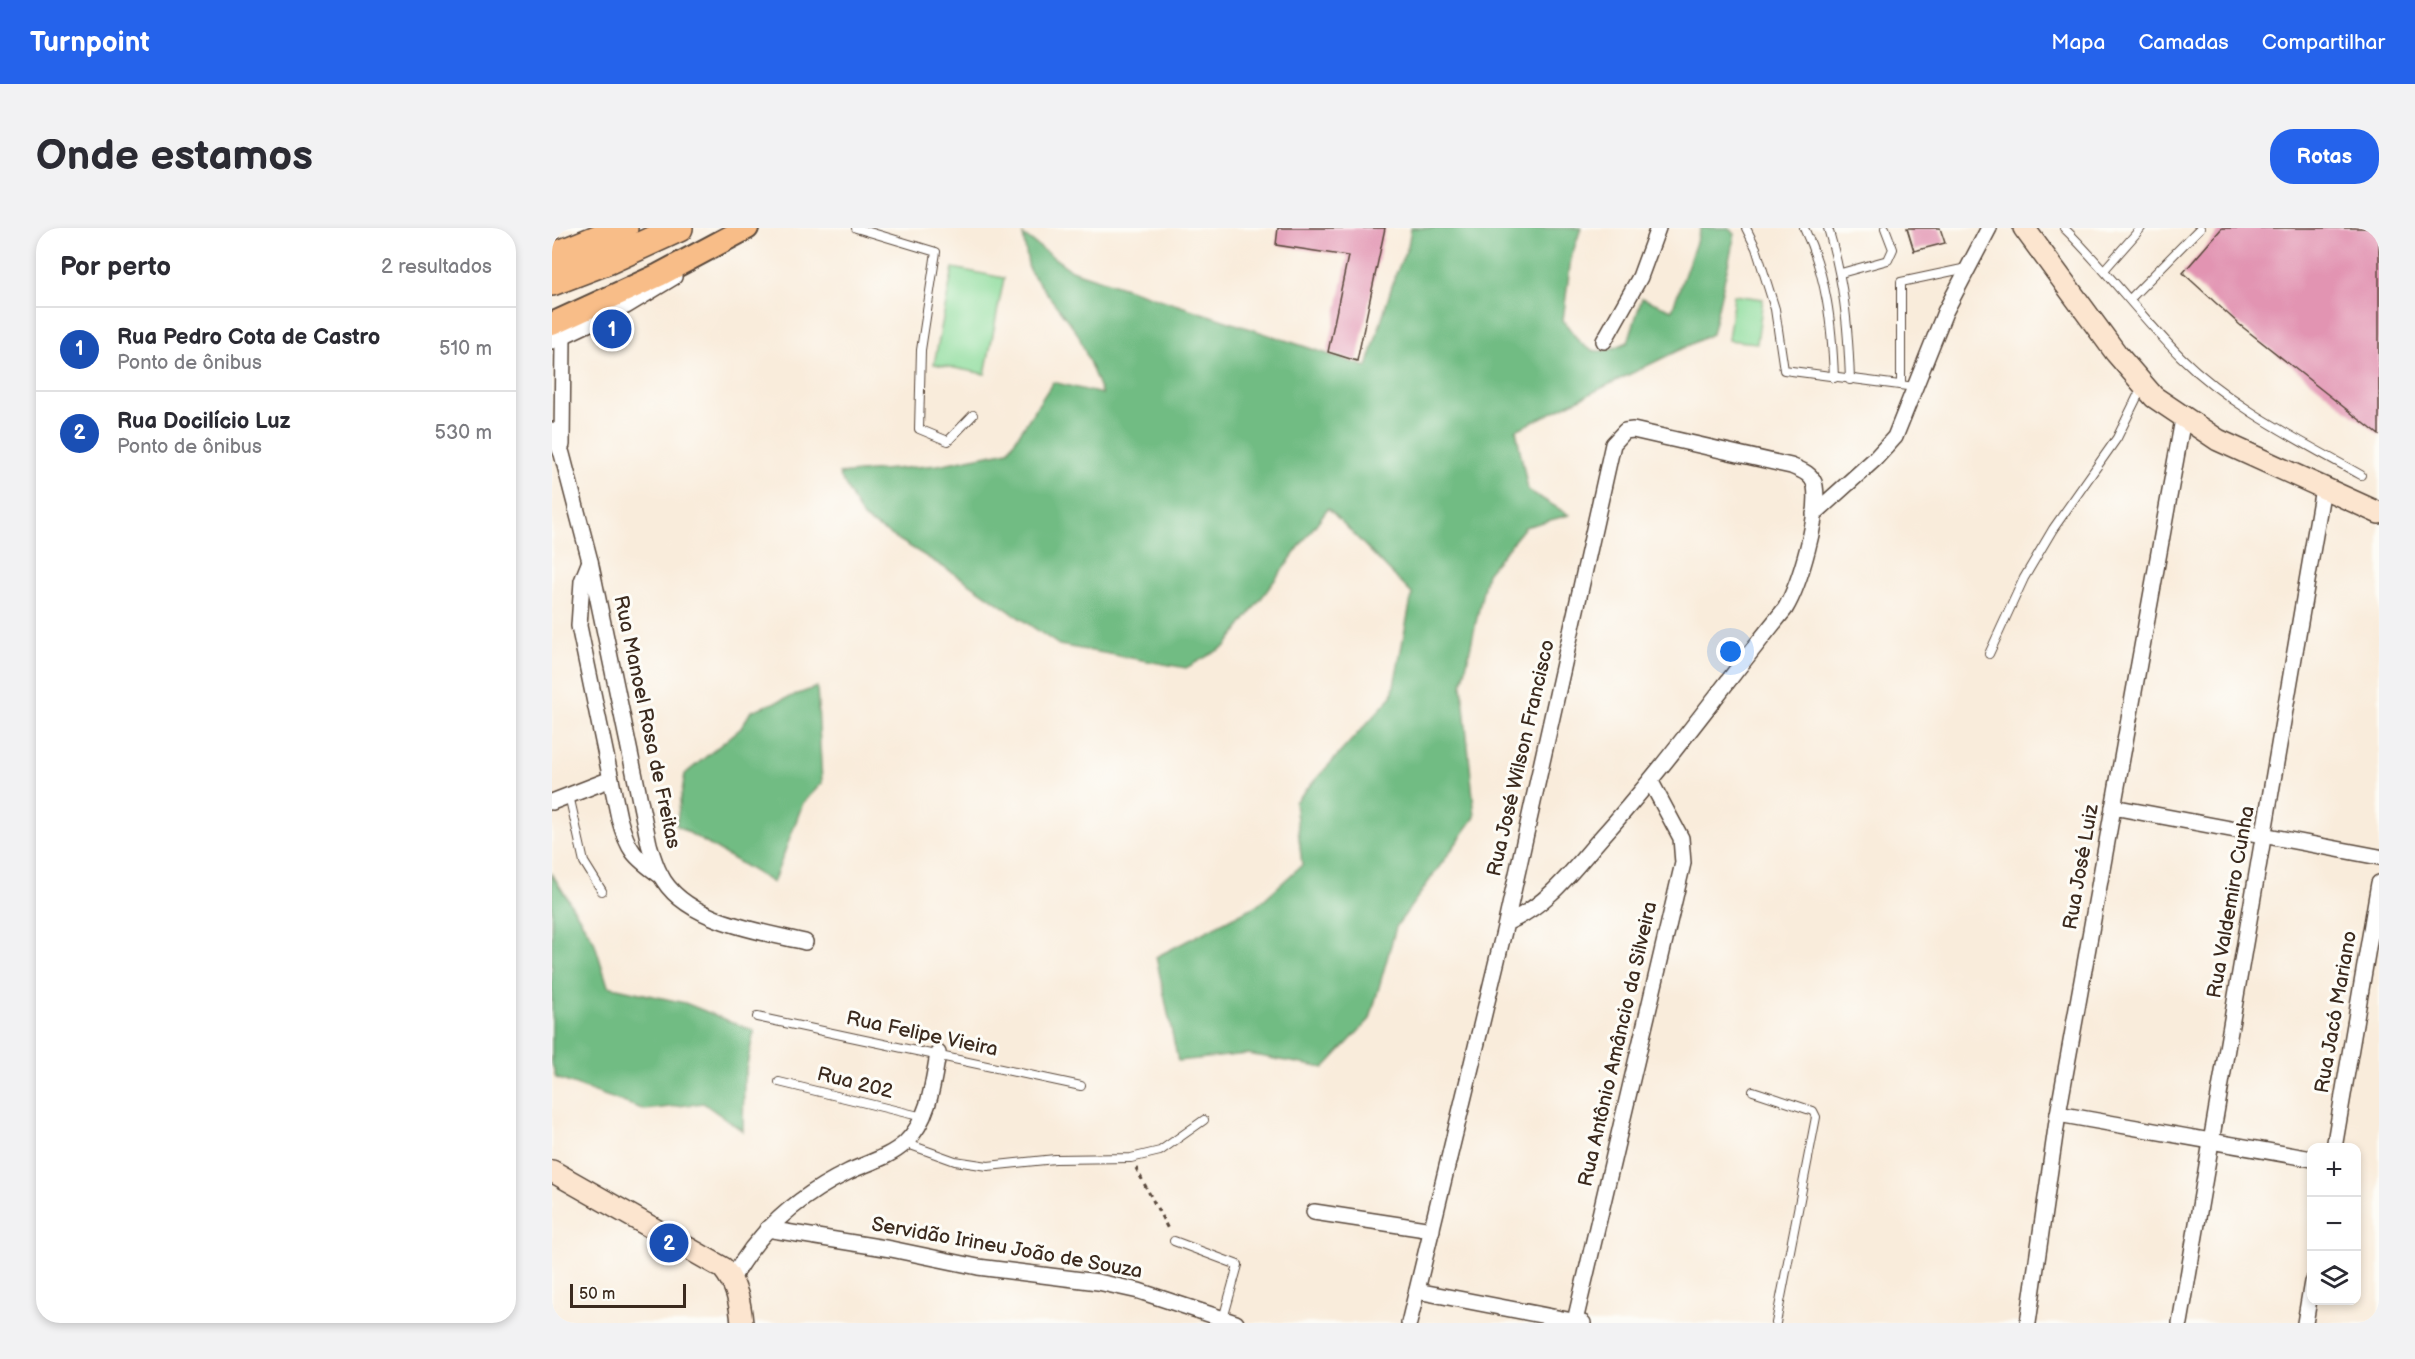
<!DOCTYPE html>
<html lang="pt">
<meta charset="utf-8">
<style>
body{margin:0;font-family:"Balsamiq Sans",sans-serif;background:#f2f2f3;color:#2b2b33}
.controls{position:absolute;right:18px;bottom:18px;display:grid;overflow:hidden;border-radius:12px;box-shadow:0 3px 9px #0003}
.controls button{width:54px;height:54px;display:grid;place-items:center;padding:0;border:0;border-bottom:2px solid #e1e1e2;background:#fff;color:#2b2b33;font:30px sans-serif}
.scale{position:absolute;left:18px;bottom:15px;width:116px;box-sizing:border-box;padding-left:6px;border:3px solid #3b2a1e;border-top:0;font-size:16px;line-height:21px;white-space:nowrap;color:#3b2a1e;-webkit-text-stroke:4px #fdfcf7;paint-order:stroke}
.you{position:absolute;left:1179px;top:424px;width:21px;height:21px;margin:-15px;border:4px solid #fff;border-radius:50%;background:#1a73e8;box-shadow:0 0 0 9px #1a73e833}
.badge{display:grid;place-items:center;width:39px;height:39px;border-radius:50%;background:#2563eb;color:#fff;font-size:20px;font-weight:700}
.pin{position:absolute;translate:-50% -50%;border:3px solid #fff;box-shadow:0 2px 6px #0006}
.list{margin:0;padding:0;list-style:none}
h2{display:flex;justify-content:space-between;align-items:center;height:78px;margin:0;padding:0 24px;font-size:26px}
h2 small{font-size:20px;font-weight:400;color:#7c7c81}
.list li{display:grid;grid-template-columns:39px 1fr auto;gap:18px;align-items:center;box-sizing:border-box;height:84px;padding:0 24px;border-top:2px solid #e1e1e2}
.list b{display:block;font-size:22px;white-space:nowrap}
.list p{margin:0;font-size:20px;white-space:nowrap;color:#7c7c81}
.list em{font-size:20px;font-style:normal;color:#7c7c81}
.icon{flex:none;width:33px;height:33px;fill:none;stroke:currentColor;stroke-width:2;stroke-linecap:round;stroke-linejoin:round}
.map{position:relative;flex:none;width:1827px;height:1095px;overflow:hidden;border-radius:24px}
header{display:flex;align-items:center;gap:36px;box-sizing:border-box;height:84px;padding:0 30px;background:#2563eb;color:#fff}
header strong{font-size:28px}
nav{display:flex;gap:33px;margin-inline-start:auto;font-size:21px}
.intro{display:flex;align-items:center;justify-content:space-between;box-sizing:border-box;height:144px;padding:0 36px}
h1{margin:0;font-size:42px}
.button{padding:15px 27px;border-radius:24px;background:#2563eb;color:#fff;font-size:21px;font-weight:700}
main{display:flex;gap:36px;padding:0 36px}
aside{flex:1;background:#fff;border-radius:24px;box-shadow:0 3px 9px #0003}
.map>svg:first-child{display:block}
</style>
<header>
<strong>Turnpoint</strong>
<nav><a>Mapa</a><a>Camadas</a><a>Compartilhar</a></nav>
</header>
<div class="intro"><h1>Onde estamos</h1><a class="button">Rotas</a></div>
<main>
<aside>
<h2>Por perto<small>2 resultados</small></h2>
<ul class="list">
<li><span class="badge" style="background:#1a4fb4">1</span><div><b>Rua Pedro Cota de Castro</b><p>Ponto de ônibus</p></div><em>510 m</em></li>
<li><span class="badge" style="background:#1a4fb4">2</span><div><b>Rua Docilício Luz</b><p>Ponto de ônibus</p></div><em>530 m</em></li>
</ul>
</aside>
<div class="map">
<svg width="1827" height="1095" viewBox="0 0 1827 1095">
<rect width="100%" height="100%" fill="#fdfcf7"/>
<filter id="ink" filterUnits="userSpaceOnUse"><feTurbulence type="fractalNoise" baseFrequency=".0167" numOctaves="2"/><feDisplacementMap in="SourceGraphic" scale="12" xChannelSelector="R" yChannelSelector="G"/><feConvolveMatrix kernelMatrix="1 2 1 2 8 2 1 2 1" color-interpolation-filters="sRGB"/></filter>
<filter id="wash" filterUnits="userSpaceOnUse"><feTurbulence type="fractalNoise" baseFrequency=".008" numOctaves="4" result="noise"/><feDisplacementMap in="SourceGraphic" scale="24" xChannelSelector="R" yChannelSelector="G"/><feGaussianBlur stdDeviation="1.35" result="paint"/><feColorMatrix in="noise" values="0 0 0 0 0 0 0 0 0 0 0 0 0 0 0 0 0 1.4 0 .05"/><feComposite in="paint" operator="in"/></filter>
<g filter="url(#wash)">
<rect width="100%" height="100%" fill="#f9ecdb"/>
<g fill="#8cdc9b" stroke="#64835c" stroke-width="1.5">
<path d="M401 40 452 50 433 146 382 136Z"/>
<path d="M1182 67 1211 71 1205 115 1176 112Z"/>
</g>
<g fill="#71bc83" stroke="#567350" stroke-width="1.5">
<path d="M859 0H1029L1019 30 1011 92C1033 122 1038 132 1076 114L1090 70 1120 82 1149 0H1176L1183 6 1160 106 964 202 976 262 1017 287 973 299 935 345 910 457 923 589 844 699 818 791 772 840 696 826 626 833 604 729 707 676 750 637 743 574 840 468 860 366 776 280 674 418 634 440 507 417 411 351 311 290 287 246 386 237 456 223 501 154 550 166 526 106 477 42 471 7 519 42 815 139 843 48 856 18Z"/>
<path d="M265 459 270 555 251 575 221 655 124 597 133 546 189 500 199 483Z"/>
<path d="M0 646 42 713 56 758 133 775 202 803 192 851 191 903 151 875 93 882 4 850 0 835Z"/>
</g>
<g id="blocks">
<g fill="#e294b2">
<path d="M726 0H833L805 133 776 124 796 28 724 17Z"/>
<path d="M1355 0H1388L1393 15 1362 23Z"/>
<path d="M1670 0H1827V207L1688 97 1631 45Z"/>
</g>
</g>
</g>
<g filter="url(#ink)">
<use href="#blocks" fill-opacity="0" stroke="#58473a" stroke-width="1.5"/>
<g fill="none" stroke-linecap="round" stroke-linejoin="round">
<defs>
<g id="service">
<path d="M304 0 384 24 369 122 367 201 396 213 421 187"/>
<path d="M1194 0 1204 20 1223 81 1232 142 1363 159"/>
<path d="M1252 0C1275 48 1280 97 1282 150"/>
<path d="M1276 0C1292 54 1296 95 1298 152"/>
<path d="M1512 0C1554 41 1588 88 1629 129 1681 180 1747 212 1809 247"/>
<path d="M1552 42 1589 0"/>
<path d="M1289 45 1336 32 1341 21 1333 0"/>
<path d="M1578 71 1648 0"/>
<path d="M1349 157V54L1415 40"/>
<path d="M1437 426 1472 350 1501 301 1565 210 1590 159"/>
<path d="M17 567 32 634 50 663"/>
<path d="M205 789 529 858"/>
<path d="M227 854 371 889"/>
<path d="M1201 863 1261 883 1264 889 1224 1095"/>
<path d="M353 915 403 933 436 938 503 931 579 930 608 923 652 892"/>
<path d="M622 1013 686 1037 671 1091"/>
</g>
<g id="minor">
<path d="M0 113 74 78 122 49"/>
<path d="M1052 113 1088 49 1106 0"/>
<path d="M0 202 10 226 38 333 97 616C100 626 103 637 108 646 131 693 207 703 253 714"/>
<path d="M10 217 11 109"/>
<path d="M1262 286 1323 231 1343 209 1393 84 1437 0"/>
<path d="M38 333 30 353 27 398 67 590C76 623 82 629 109 648"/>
<path d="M0 574 59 551"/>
<path d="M1561 579 1827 629"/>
<path d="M1506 886 1760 931"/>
<path d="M1782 920 1827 655"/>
<path d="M762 984 880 1002"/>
<path d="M215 1001 339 1021 426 1039 546 1054 587 1063 684 1095"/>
<path d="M180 1051C206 1003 247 968 296 944 315 935 338 929 353 915 377 892 381 856 386 825"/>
<path d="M865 1063 1031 1095"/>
<path d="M1023 1093 1131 635 1129 610 1099 554"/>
<path d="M857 1095 954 695 1061 216 1073 203 1081 202 1239 238C1249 242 1261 246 1263 258 1268 287 1248 356 1233 381 1171 457 1114 538 1048 611 1020 643 995 678 954 695"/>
<path d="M1476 1095 1506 886 1631 191"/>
<path d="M1628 1095 1771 260"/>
<path d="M1753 1095 1760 1054"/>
</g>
<g id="secondary">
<path d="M1472 0 1564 125 1602 169 1666 212 1827 285"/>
<path d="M0 943 171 1040C185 1057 188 1074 190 1095"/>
</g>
<path id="primary" d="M0 96 107 47 195 0"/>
<g id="motorway">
<path d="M0 29 72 0"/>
<path d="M0 54 55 33 127 0"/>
</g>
</defs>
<use href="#service" stroke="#58473a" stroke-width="10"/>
<use href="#minor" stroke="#58473a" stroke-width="18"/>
<use href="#secondary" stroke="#58473a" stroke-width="24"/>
<use href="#primary" stroke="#58473a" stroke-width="26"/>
<use href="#motorway" stroke="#58473a" stroke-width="30"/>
<path stroke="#58473a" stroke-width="3" stroke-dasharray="4.5 4.5" stroke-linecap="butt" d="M584 940 617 1003"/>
<use href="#service" stroke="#fff" stroke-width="8"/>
<use href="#minor" stroke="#fff" stroke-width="15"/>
<use href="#secondary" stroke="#fce5cf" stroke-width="21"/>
<use href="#primary" stroke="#f8bd88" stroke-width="22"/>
<use href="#motorway" stroke="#f8bd88" stroke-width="27"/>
</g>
</g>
<g text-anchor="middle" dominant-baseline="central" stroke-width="6" stroke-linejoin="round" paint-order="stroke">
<g font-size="20" fill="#3b2a1e" stroke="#fdfcf7">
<text transform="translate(95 494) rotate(78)">Rua Manoel Rosa de Freitas</text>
<text transform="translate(969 530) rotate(-77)">Rua José Wilson Francisco</text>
<text transform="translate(1529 639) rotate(-80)">Rua José Luiz</text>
<text transform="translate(1679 674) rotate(-80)">Rua Valdemiro Cunha</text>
<text transform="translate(1784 784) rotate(-80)">Rua Jacó Mariano</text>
<text transform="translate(370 806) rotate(12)">Rua Felipe Vieira</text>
<text transform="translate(1066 816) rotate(-77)">Rua Antônio Amâncio da Silveira</text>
<text transform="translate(303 855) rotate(14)">Rua 202</text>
<text transform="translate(455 1020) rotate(10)">Servidão Irineu João de Souza</text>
</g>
</g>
</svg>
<div class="controls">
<button>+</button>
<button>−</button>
<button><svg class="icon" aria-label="layers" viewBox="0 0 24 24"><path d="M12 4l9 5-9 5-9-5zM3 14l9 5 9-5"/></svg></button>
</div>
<div class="scale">50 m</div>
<div class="you"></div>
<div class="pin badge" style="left:60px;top:101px;background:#1a4fb4">1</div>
<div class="pin badge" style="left:117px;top:1015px;background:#1a4fb4">2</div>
</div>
</main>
